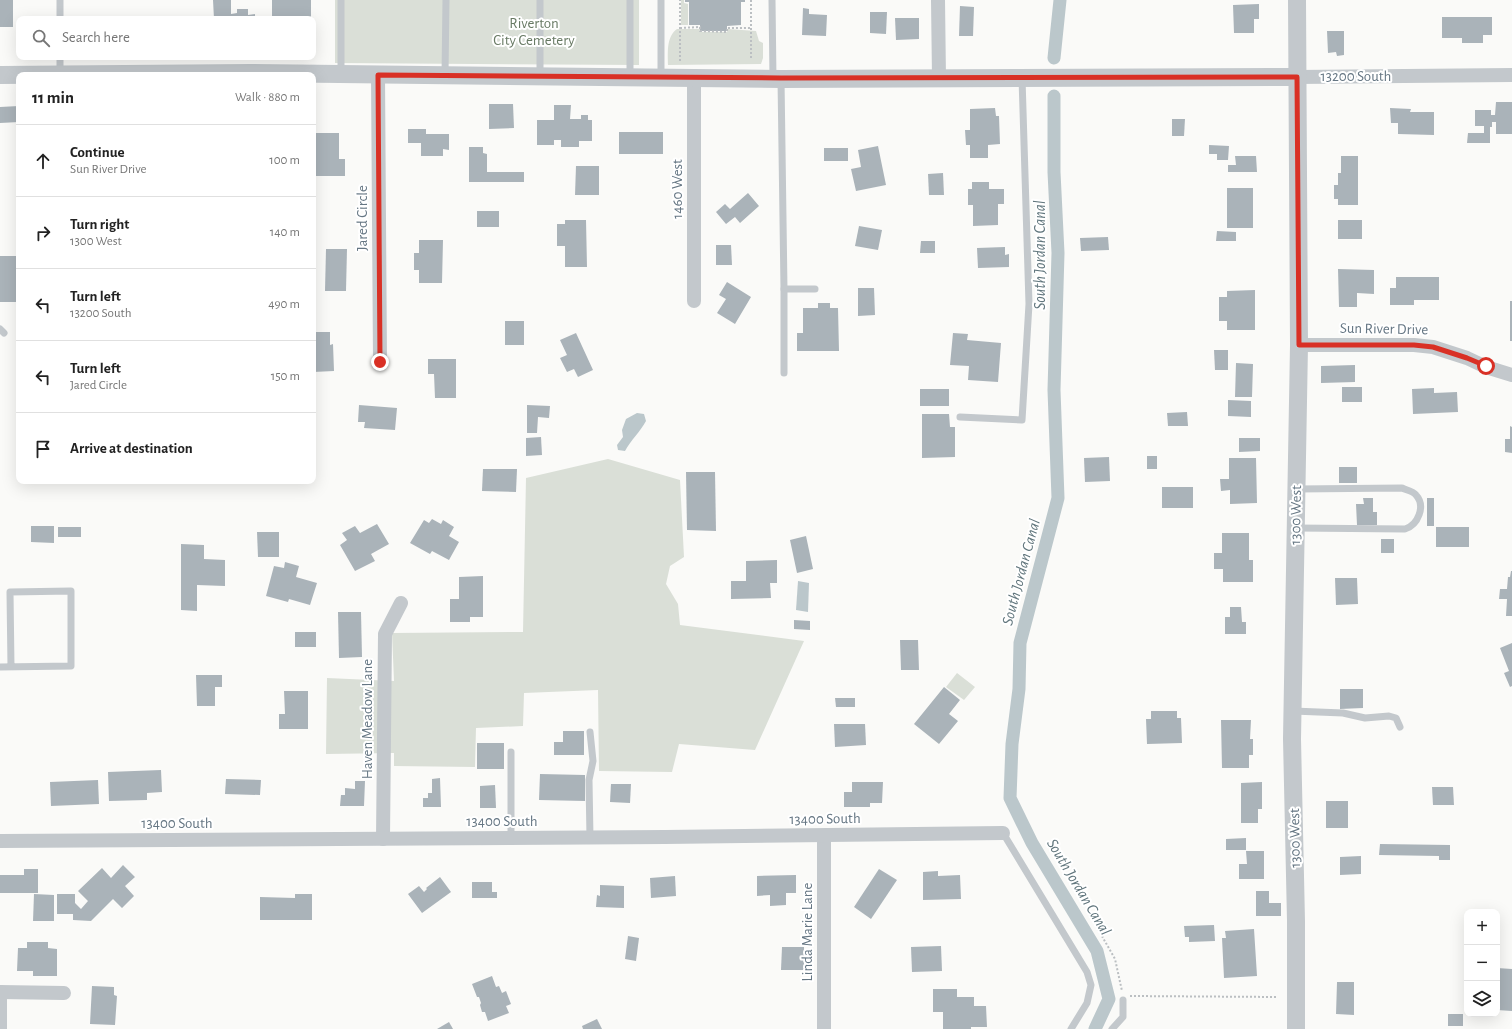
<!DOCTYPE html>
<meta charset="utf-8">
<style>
body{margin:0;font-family:"Alegreya Sans",sans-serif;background:#f2f2f2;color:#222}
.controls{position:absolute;right:12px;bottom:12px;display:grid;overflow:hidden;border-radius:8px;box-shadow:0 4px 16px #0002}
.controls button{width:36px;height:36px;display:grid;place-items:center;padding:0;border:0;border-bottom:1px solid #e0e0e0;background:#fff;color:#222;font:20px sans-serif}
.stop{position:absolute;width:12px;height:12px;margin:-9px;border:3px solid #d93025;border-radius:50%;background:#fff}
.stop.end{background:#d93025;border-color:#fff;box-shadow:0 1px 4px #0008}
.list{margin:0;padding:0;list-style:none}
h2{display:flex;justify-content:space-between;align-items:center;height:52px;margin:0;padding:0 16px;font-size:17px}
h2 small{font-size:13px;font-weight:400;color:#767676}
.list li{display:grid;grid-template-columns:26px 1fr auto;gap:12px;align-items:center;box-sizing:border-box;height:72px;padding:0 16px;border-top:1px solid #e0e0e0}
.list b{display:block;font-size:15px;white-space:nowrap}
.list p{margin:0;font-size:13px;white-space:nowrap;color:#767676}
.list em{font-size:13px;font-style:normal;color:#767676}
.icon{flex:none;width:22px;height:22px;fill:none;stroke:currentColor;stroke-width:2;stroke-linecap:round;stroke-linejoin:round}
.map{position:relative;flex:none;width:1512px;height:1029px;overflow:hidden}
.search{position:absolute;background:#fff;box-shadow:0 4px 16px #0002;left:16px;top:16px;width:300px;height:44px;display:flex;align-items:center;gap:10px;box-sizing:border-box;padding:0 14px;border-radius:8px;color:#767676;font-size:15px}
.panel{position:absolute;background:#fff;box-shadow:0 4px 16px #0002;left:16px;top:72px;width:300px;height:412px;border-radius:8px}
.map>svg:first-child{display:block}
</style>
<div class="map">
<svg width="1512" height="1029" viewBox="0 0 1512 1029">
<rect width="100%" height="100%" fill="#fafaf8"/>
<g fill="#dadfd7">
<path d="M335 0H639V65L335 63Z"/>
<path d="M681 0H684V3L688 4V25H681Z"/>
<path d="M677 29H700V32H727L728 29 756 31 759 41 763 43V58L761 64 668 65C668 53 666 37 677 29Z"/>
<path d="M608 459 680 480 684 557 670 566 666 584 678 604 680 625 804 641 755 750 679 744 672 772 599 771 598 690 524 693 523 726 476 728 475 767 394 766V753L326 754 327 678 394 681 392 633 523 632 526 478Z"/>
<path d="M957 673 975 687 964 700 946 687Z"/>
</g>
<g fill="#bbc7cb">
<path d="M637 413 644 414 646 421C640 432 631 440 625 451L618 450 617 445 623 437 622 430 626 419Z"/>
<path d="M798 581 809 583 808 612 796 610Z"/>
</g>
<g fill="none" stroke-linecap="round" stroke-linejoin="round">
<g stroke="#bbc7cb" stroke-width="13">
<path d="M1054 58 1060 0"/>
<path d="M1054 96V172L1058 253 1054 390 1058 498 1020 643 1019 689 1012 744 1010 798 1032 843 1097 951 1109 999 1095 1029"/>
</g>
</g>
<g fill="#aab3b9">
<rect x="0" y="0" width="13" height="27"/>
<path d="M213 0H231V14L237 13V9H248V15L255 14V19H214Z"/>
<rect x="272" y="0" width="39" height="19"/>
<path d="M685 0H745V2H741V25L727 26V31H700V25H689V2H685Z"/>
<path d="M1259 4V19H1254V33H1234L1233 5Z"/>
<path d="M960 6 974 7 973 36H959Z"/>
<path d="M803 8 809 9V14L827 15 826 36 802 35Z"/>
<path d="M870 12H887L886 34 870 33Z"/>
<path d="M1442 17H1492V35H1483V43H1462V38H1442Z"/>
<path d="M895 18H919V39L896 40Z"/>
<path d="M1327 31H1344V55L1337 56 1336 52 1328 53Z"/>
<path d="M1496 102H1512V134H1496V122H1492V127H1490V143H1467L1468 133H1484V126H1475V110H1491V115H1495Z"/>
<path d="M489 104H513L514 128 489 129Z"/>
<path d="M554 105H571L570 119H581V115H588V120H592V141H579V147H561V140H554V145H537V120H554Z"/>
<path d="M19 106V122L0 123V107Z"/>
<path d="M995 108 996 116H999L1000 144 988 145V158H970V145H966L965 130H970V109Z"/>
<path d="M1390 108 1411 109 1410 112H1434V135L1398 134V123H1391Z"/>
<path d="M1172 119H1185L1184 136H1172Z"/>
<path d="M408 129H426V134H449V150L443 149V156H421V143H408Z"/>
<rect x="619" y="132" width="44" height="22"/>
<path d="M316 133H339V159H345V176H316Z"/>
<path d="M1209 145 1229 146 1228 160H1217V154H1209Z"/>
<path d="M878 146 886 185 856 191 851 169 861 167 858 150Z"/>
<path d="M469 147H483V153L487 154V172H524V182H469Z"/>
<rect x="824" y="148" width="24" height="13"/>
<path d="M1235 156H1256L1257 172H1228V165H1236Z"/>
<path d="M1341 156H1358V205H1338V199H1334V185H1338V173H1341Z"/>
<path d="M576 166H599V195H575Z"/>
<path d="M943 173 944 195H929L928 174Z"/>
<path d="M972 182H989V189H1004V204H998V225L973 226V205H968V189H972Z"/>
<rect x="1227" y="188" width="26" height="40"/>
<path d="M748 193 759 206 740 223 735 217 726 224 716 212 725 204 730 209Z"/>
<rect x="477" y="211" width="22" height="16"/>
<path d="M565 220H586L587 267H565V246H557V224H565Z"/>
<rect x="1338" y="220" width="24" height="19"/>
<path d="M859 226 882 230 878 250 855 246Z"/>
<path d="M1217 231 1236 232V241H1216Z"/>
<path d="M1108 237 1109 250 1081 251 1080 238Z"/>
<path d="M419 240H443L442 283H419V270H414V253H419Z"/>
<path d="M921 241H935V253H920Z"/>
<path d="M716 245H731L732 265H716Z"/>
<path d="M1005 247V255L1009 254V267L978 268 977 248Z"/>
<path d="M326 249H347L346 291H325Z"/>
<rect x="0" y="256" width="19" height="46"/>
<path d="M1338 269 1374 270V294L1357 293V307H1339Z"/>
<path d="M1396 277H1439V300H1414V305H1390V288H1396Z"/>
<path d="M727 282 751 297 735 324 717 313 726 299 719 295Z"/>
<path d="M858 288H874L875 315 858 316Z"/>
<path d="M1255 290V330H1227V321H1219V297H1227V291Z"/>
<rect x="1510" y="301" width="2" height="40"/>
<path d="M818 303H830V308H838L839 351H797V333H803V308H818Z"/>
<rect x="505" y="321" width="19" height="24"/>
<path d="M313 332H330V345L333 344 334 371 313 372Z"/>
<path d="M576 333 593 370 578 377 574 369 567 372 560 358 567 355 560 340Z"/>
<path d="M953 333 968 334 967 340 1001 343 998 382 968 380 969 366 950 365Z"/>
<path d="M1214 350H1228V370H1215Z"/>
<path d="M428 359H456V398H435L434 374H428Z"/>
<path d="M1236 363 1253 364 1252 397H1235Z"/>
<path d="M1355 365V382L1321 383V366Z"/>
<rect x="1342" y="387" width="20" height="15"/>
<path d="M1434 388V393L1457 392 1458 412 1413 414 1412 389Z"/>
<rect x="920" y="389" width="29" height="17"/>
<path d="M1228 400 1251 401V417L1228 416Z"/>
<path d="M359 405 397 408 395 430 364 428 365 422H358Z"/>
<path d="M527 405 550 406 549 418 538 417 537 433H527Z"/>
<path d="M1187 412 1188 426H1168L1167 413Z"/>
<path d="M922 414H949L950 427H955V457L922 458Z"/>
<path d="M1510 426 1512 427V453L1505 452V439H1510Z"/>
<path d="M541 437 542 455 526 456V438Z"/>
<path d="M1239 438H1260V451L1239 452Z"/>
<rect x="1147" y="456" width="10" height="13"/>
<path d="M1109 457 1110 481 1085 482 1084 458Z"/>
<path d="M1229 458H1256L1257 503 1230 504V490L1221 491 1220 479H1229Z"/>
<rect x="1339" y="467" width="18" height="16"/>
<path d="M483 469H517L516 492 482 491Z"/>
<path d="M686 472H715L716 531 687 530Z"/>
<rect x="1162" y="487" width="31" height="21"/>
<path d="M1363 498H1373V512H1377V525H1357L1356 504H1364Z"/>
<rect x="1427" y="498" width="7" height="28"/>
<path d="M432 519 441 524 443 520 454 527 449 536 459 542 449 560 432 551 430 554 410 543 424 520 429 523Z"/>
<path d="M377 524 389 544 371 554 375 561 355 571 340 545 347 540 342 533 355 526 360 533Z"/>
<path d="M31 526H54V543L31 542Z"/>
<rect x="58" y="527" width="23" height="10"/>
<rect x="1436" y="527" width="33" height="20"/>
<path d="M257 532H279V557H258Z"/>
<path d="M1222 533H1249V560H1253V582H1223V569H1214V553H1222Z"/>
<path d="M806 536 813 569 797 573 790 540Z"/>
<rect x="1381" y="539" width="13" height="14"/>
<path d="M181 544 204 545V559L225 560V586L197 585V611L181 610Z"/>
<path d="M777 560V583H770L771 598 731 599V581H746V561Z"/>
<path d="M285 562 299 566 296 577 317 583 310 605 289 599 288 602 266 596 274 566 284 568Z"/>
<path d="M1511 571H1512V616H1506L1507 599H1499L1500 589H1507L1508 577H1510Z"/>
<path d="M483 576V617H470V622H450V599H459V577Z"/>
<path d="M1335 578H1357L1358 604 1336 605Z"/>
<path d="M1230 607H1241L1242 622H1246V634H1225V617H1230Z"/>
<path d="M338 612H361L362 657 339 658Z"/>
<path d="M794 620 810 621V630L794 629Z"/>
<rect x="295" y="632" width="21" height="15"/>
<path d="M900 640H918L919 670H901Z"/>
<path d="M1512 643V686L1510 687 1504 673 1509 671 1500 648Z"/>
<path d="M196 675H222V687H215V706H197Z"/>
<path d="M944 687 960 700 949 714 958 721 939 744 914 724Z"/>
<path d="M1340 689H1363V708L1340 709Z"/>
<path d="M284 691H308V729H279V714H285Z"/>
<path d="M835 698H855V707H836Z"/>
<path d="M1151 711H1177V718H1181L1182 743 1147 744 1146 719H1151Z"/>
<path d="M1221 720H1251L1250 739H1253V755H1249V768H1222Z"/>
<path d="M834 724H865L866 745 835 747Z"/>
<path d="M563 731H584V755H554V742H563Z"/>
<rect x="477" y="743" width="27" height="26"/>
<path d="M161 770 162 792 147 793V800L109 801 108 772Z"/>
<path d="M540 774 585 775V801L539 800Z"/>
<path d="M440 778 441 807H423V798H428V793H432V779Z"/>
<path d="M226 779 261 780 260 795 225 794Z"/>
<path d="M98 780 99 804 51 806 50 782Z"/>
<path d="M355 781H365L364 806H340L341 795H345V788L355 789Z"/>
<path d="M852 782H883L882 803H870V807H844V792H852Z"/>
<path d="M1262 782V809H1258V823H1241V783Z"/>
<path d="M611 784H631L630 803 610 802Z"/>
<path d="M495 785 496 808H480V786Z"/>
<path d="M1432 787H1453L1454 805H1433Z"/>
<rect x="1326" y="801" width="22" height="27"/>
<path d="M1246 838V850H1226V839Z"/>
<path d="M1380 844 1450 845V860H1439V856L1379 855Z"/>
<path d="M1246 851H1264V879H1239V864H1247Z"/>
<path d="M1361 856V874L1340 875V857Z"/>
<path d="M123 865 135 877 125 886 134 896 122 908 113 899 91 921 73 920V914H57V894H75V903L81 909 88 901 78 891 102 868 111 878Z"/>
<path d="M24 869H38V893H0V875H24Z"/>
<path d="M879 869 897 880 871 919 854 907Z"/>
<path d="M938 871V876L960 875 961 899 923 900V872Z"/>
<path d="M796 875V893H786V905L770 906V895L757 896V876Z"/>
<path d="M675 876 676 896 651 898 650 878Z"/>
<path d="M440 877 451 892 422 913 408 894 419 886 424 892 427 889 426 888Z"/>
<path d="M472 882H492V892H497V898H472Z"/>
<path d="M600 885 624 886V908L596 907 597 895 600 896Z"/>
<path d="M1256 891H1269V903H1281V916H1256Z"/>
<path d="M34 894 54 895V921H33Z"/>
<path d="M295 894H312V920H260V897L295 898Z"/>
<path d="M1214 925 1215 941 1189 942V937H1185L1184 926Z"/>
<path d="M1254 929 1257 976 1224 978 1222 938H1226L1225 931Z"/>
<path d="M628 936 639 938 636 961 625 959Z"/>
<path d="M27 942H48V948L57 949V976H33V971H17L18 948H27Z"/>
<path d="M941 946 942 971 912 972 911 947Z"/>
<path d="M782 947H804V970H781Z"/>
<path d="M1497 968 1512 969V1011L1497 1010Z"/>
<path d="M492 976 496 987 499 986 502 993 506 991 511 1004 506 1006 509 1013 488 1021 485 1012H482L480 1005 481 1003 479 997H477L472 984Z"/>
<path d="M1337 982H1354V1015L1336 1014Z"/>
<path d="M92 986 114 987V995L117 996 115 1025 90 1024Z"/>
<path d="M933 989H957V997H974V1006H986L987 1027H971V1029H943V1012H933Z"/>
<rect x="1448" y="1014" width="15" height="12"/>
<path d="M597 1019 602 1029H583L582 1026Z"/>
<path d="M449 1022 453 1029H437Z"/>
</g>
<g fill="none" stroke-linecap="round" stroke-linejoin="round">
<g stroke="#bbbfc2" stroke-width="2" stroke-dasharray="2 2" stroke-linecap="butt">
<path d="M751 0V60"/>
<path d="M680 28 700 27V31L727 32V28H750"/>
<path d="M680 61V0"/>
<path d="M1094 922 1115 959 1122 991"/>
<path d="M1130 996 1277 997"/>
</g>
<g stroke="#c3c8cc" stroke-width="7">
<path d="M341 0V74"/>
<path d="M540 0V76"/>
<path d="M630 0V76"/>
<path d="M661 0V77"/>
<path d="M772 0 773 78"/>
<path d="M60 19V0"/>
<path d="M60 74V57"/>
<path d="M445 75 446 0"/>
<path d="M781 79 784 289V373"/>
<path d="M784 289H815"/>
<path d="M0 329 4 333"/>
<path d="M960 417 1022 420 1029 304 1022 78"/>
<path d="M1296 528 1405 529C1418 525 1426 506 1416 495 1413 491 1406 490 1402 488L1297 489"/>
<path d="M0 667 71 666V591L10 592 11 667"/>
<path d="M1293 711 1343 713 1365 718 1389 716 1396 718 1400 727"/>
<path d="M1003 833 1087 972 1091 985 1087 1003 1071 1029"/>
<path d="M511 838V752"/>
<path d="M590 838 589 780 593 761 590 732"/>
<path d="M1112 1029 1123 1017V1000"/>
</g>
<g stroke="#c3c8cc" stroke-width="14">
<path d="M938 0 939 78"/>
<path d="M378 75 380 362"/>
<path d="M1297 77 1512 75"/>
<path d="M694 301V78"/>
<path d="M1299 345H1414L1433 347 1467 358 1486 367 1512 375"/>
<path d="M824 836V1029"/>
<path d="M383 839 385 634 401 603"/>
<path d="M0 841 665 837 1003 833"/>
<path d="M0 992 64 993"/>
<path d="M0 992V1029"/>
</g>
<g stroke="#c3c8cc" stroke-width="18">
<path d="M0 75 250 73 781 79 1297 77"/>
<path d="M1296 1029V921L1292 739 1299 345 1297 0"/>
</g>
</g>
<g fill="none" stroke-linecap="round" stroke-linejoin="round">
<path stroke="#d93025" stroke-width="5" d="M380 362 378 75 781 78 1297 77 1299 345H1414L1433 347 1467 358 1486 366"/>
</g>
<g text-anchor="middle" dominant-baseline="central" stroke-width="4" stroke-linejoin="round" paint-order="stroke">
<g font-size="15" fill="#687a64" stroke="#fff">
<text x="534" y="23">Riverton<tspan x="534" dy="17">City Cemetery</tspan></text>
</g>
<g font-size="15" fill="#657683" stroke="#fff">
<text x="1356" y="76">13200 South</text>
<text transform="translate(677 189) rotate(-90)">1460 West</text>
<text transform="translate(362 218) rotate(-90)">Jared Circle</text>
<text transform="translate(1384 329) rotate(1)">Sun River Drive</text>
<text transform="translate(1296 515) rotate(-89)">1300 West</text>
<text transform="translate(367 719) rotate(-90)">Haven Meadow Lane</text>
<text transform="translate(825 819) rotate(-1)">13400 South</text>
<text x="502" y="821">13400 South</text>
<text x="177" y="823">13400 South</text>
<text transform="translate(1295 838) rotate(-91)">1300 West</text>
<text transform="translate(807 932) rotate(-90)">Linda Marie Lane</text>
</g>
<g font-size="16" font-style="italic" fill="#60757c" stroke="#fff">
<text transform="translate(1040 255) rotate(-90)">South Jordan Canal</text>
<text transform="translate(1021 572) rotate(-75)">South Jordan Canal</text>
<text transform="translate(1079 887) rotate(59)">South Jordan Canal</text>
</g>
</g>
</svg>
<div class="controls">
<button>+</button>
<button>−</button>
<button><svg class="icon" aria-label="layers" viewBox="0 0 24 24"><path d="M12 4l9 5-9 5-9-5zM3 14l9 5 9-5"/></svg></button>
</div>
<div class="stop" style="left:1486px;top:366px"></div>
<div class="stop end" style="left:380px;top:362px"></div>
<div class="search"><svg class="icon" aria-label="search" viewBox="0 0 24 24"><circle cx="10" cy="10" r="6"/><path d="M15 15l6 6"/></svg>Search here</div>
<section class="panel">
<h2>11 min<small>Walk · 880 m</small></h2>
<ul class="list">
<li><svg class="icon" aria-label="ahead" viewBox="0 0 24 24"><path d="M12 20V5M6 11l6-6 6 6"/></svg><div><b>Continue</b><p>Sun River Drive</p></div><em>100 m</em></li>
<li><svg class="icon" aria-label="right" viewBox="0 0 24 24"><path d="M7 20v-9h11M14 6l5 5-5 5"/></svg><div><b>Turn right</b><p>1300 West</p></div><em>140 m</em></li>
<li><svg class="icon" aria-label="left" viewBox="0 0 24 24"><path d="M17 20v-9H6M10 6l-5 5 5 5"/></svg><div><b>Turn left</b><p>13200 South</p></div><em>490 m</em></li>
<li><svg class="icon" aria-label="left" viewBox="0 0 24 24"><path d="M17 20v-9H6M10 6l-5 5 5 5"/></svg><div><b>Turn left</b><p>Jared Circle</p></div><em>150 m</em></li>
<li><svg class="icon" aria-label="arrive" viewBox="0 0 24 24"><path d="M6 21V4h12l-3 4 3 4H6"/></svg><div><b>Arrive at destination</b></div></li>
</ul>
</section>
</div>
